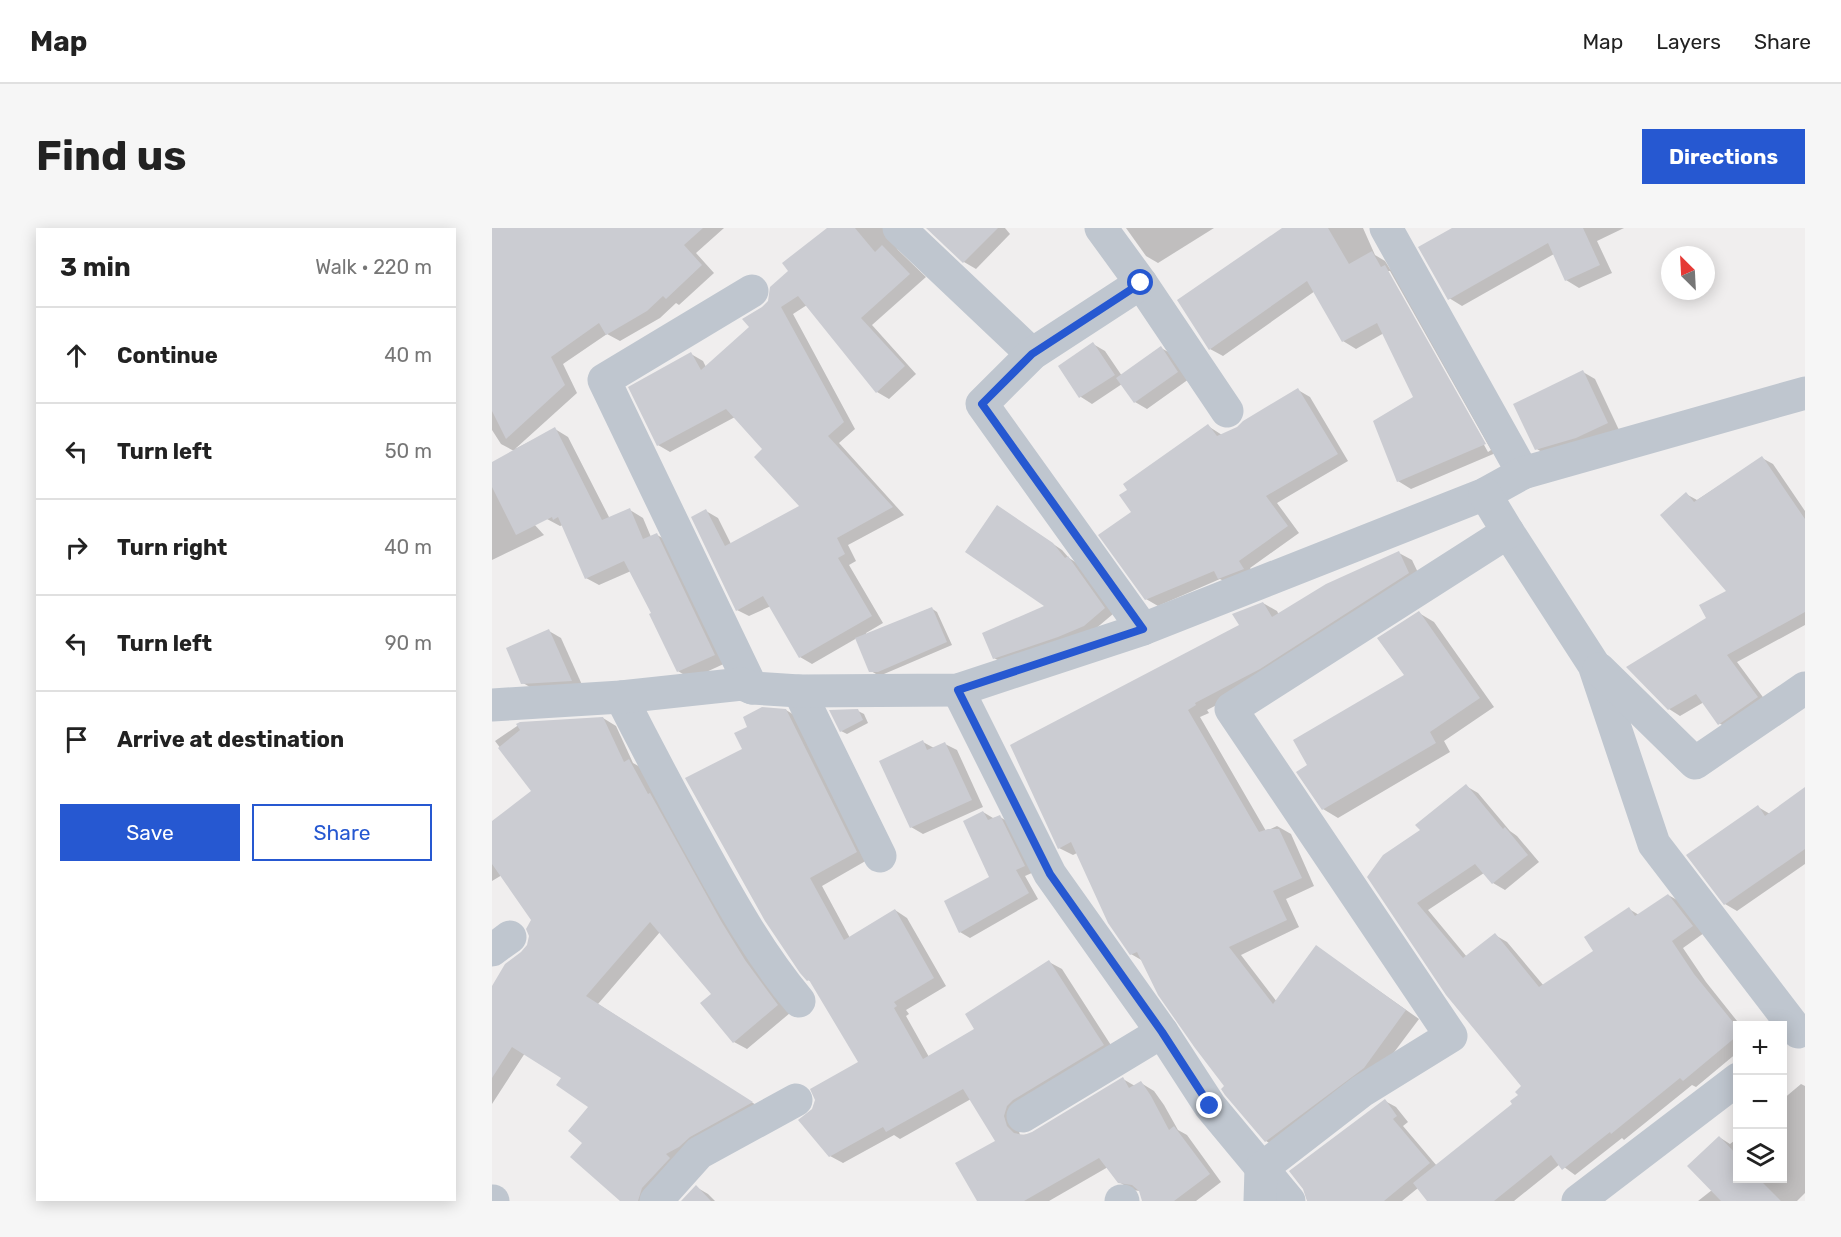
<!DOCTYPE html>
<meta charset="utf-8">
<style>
body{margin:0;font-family:Rubik,sans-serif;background:#f6f6f6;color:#222}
.controls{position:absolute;right:18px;bottom:18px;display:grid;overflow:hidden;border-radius:0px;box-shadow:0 3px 15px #0003}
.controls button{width:54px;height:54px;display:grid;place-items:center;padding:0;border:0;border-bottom:2px solid #e0e0e0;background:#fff;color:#222;font:30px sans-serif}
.compass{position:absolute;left:1169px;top:18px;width:54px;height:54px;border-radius:50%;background:#fff;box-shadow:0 3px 15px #0003;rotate:336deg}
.stop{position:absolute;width:18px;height:18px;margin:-14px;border:4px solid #2658d1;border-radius:50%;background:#fff}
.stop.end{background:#2658d1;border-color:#fff;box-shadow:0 2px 6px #0008}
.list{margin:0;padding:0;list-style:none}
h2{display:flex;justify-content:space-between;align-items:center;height:78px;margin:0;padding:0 24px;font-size:26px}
h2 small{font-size:20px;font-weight:400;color:#767676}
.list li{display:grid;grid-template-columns:39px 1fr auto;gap:18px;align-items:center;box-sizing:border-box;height:96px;padding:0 24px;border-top:2px solid #e0e0e0}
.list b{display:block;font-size:22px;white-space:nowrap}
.list em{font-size:20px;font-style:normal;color:#767676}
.actions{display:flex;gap:12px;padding:18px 24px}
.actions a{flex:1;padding:14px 0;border:2px solid #2658d1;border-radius:0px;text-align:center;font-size:21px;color:#2658d1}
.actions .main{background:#2658d1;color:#fff}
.icon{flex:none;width:33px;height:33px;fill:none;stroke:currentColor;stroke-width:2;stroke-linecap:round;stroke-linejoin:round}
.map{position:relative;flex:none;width:1313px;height:973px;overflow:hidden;border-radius:0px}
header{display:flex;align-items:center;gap:36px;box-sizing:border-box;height:84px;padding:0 30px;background:#fff;border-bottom:2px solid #e0e0e0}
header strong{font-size:28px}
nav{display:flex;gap:33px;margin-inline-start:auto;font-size:21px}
.intro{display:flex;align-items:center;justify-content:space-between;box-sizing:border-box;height:144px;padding:0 36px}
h1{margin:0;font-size:42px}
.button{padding:15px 27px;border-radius:0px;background:#2658d1;color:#fff;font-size:21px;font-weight:700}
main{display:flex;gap:36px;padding:0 36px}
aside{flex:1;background:#fff;border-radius:0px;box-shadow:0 3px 15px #0003}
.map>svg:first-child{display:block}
</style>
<header>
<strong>Map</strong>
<nav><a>Map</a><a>Layers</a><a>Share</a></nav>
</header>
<div class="intro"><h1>Find us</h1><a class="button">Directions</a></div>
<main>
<aside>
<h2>3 min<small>Walk · 220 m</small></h2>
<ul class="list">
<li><svg class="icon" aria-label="ahead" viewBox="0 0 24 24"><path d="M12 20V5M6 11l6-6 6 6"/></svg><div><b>Continue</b></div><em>40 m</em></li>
<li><svg class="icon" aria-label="left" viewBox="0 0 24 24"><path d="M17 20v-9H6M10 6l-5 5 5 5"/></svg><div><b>Turn left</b></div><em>50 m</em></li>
<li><svg class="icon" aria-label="right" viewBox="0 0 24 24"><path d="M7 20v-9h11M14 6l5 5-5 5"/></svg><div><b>Turn right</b></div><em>40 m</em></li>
<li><svg class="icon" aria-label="left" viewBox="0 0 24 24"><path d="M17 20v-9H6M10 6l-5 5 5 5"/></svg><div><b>Turn left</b></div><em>90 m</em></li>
<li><svg class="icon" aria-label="arrive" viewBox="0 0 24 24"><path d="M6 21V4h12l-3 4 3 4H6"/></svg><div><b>Arrive at destination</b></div></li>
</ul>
<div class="actions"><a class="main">Save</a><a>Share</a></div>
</aside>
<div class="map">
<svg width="1313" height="973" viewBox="0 0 1313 973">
<rect width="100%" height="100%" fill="#f0eeee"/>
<g fill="#0003" fill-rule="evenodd">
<path d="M0 0H232L204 25 222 45 187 77 184 75 168 90 128 113 115 106 71 136 85 165 23 221 63 201 76 209 118 291 138 282 151 290 159 309 165 307 178 314 236 434 199 451 186 443 161 385 139 343 107 357 94 350 71 297 68 298 55 291 22 223 9 216 0 202Z"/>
<path d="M336 0H402L401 14 406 22 434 49 380 97 424 146 397 171 385 164 315 77 301 86 363 201 347 215 412 287 356 317 364 333 357 337 391 395 374 405V407L439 380 445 384 460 417 392 446H384L379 443 365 410 320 436 308 429 279 378 257 388 245 382 214 283 226 290 239 316 309 278 273 221 243 189 178 224 166 217 199 126 211 133 214 139 259 100 298 43Z"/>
<path d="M436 0H513L518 6 484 41 472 34Z"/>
<path d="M634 0H722L666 35 654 28Z"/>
<path d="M793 0H871L883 27 893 33 898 41 906 46 1006 224 919 261 906 253 923 169 892 105 864 121 851 113 823 63 731 128 718 121ZM895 43H898L999 222 996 224Z"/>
<path d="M960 0H1132L1105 13 1120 45 1087 60 1074 52 1062 26 970 78 957 70Z"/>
<path d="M601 116 613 123 630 148 669 120 680 126 697 151 655 181 643 174 630 156 600 176 589 169 569 139Z"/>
<path d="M1091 144 1103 151 1127 202 1056 228 1045 221Z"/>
<path d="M806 162 818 169 856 233 785 275 807 305 758 340 763 348 739 357 728 351 666 378 654 371 641 285 716 198 730 207 746 200Z"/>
<path d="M1270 230 1281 236 1313 283V397L1245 434 1276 476 1238 502 1227 495 1212 474 1188 488 1177 481 1216 391 1237 363 1194 266 1205 272Z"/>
<path d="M0 250 52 307 0 332Z"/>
<path d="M514 284 570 322 577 330 585 335 621 386 602 402 511 435 502 430 556 379Z"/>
<path d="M907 325 920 332 930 353 781 448 715 482 717 485 708 489 774 603 785 598 799 606 822 658 794 671 807 699 749 727 785 774 825 719 927 791 885 847 787 921 774 913 734 859 651 733 639 726 585 625 581 627 567 620 749 397 771 375 785 383 787 387Z"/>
<path d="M927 385 942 394 1002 479 952 513 958 524 846 590 831 581 914 448Z"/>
<path d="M57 403 69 410 91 459 43 462 31 455Z"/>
<path d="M294 482 307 490 377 631 330 658 358 710 403 682 415 690 454 758 414 782 417 786 414 788 437 829 484 801 557 734 570 741 624 825 525 896 528 907 541 906 631 851 643 858 649 855 662 863 672 877 686 902 695 907 729 954 704 973H651L648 963 640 962 627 954 616 939 557 973H508L505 913 479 871 408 911 402 907 351 935 338 928 368 834 320 754 316 752 252 522Z"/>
<path d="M366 483 372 486 376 495 355 506 349 503Z"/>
<path d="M111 490 124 498 141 535 150 540 298 785 255 821 242 814 221 766 168 704 106 776 272 882 160 973H131L93 915 98 879 71 850 33 825 0 876V760L36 718 41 692 10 647 0 653V595L41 563 3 513 28 496Z"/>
<path d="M431 514 442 520 453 516 465 522 491 579 431 606 419 599Z"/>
<path d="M974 558 986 565 1018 603 1025 608 1047 634 1013 662 1001 655 992 645 936 682 975 729 1003 707 1015 714 1052 758 1103 723 1137 681 1147 687 1176 667 1189 674 1212 705 1191 720 1214 754 1249 798H1246V824L1204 859 1200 857 1132 912 1130 910 1083 947 1068 936 1022 973H936L926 960 910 973H823L893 873 904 879 916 894 911 898 945 938 1022 876 1028 867 1031 858 876 649 930 603Z"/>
<path d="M1313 561V636L1245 683 1233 676 1266 579 1278 586Z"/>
<path d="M491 584 501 590 508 589 518 595 542 644 533 648 546 671 478 710 468 704 499 649Z"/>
<path d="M1309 856 1313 858V965L1305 973H1206L1220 962 1227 909 1238 916 1246 910V950H1290V872Z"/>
<path d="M204 959 216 966 223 973H191Z"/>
</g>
<g fill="#cbccd2">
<path d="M0 0H211L192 17 210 37 174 71 171 68 155 83 114 107 107 95 59 129 73 157 14 211 0 183Z"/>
<path d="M335 0H363L383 24 390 17 418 46 369 90 413 138 384 165 306 68 289 79 352 194 336 208 401 279 345 310 353 326 346 330 380 388 307 430 271 368 244 383 199 289 214 281 233 318 307 278 262 229 270 221 234 181 165 218 136 159 199 124 209 142 257 99 250 91 270 79 276 73 278 59 296 43 290 35Z"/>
<path d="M434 0H506L471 35Z"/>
<path d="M790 0H836L857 36 880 23 889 39 893 37 994 216 905 254 881 193 921 169 885 95 850 114 815 53 717 122 685 72Z"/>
<path d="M960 0H1091L1108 37 1073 53 1056 15 956 72 926 19Z"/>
<path d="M601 114 623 147 587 170 566 138Z"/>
<path d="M669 118 686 144 642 175 624 150Z"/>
<path d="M1091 142 1116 195 1084 210 1043 222 1021 176Z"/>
<path d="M806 160 846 226 774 268 796 298 747 333 752 341 726 351 722 343 653 372 606 307 639 284 627 267 635 262 631 256 716 196 725 208 745 199 751 193Z"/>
<path d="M63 199 110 292 138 280 151 311 165 305 223 427 185 444 157 386 159 385 132 333 93 351 66 289 61 292 60 289 24 307 0 259V234Z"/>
<path d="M1270 228 1313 291V384L1235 427 1266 469 1226 497 1204 466 1176 482 1134 439 1214 390 1207 377 1234 363 1168 287 1194 264 1202 274Z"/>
<path d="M505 277 561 315 573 330 576 328 613 380 592 398 566 409 501 431 490 405 552 378 473 324Z"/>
<path d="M907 323 917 345 768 441 703 475 704 477 696 482 767 604 776 601H787L810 650 781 663 795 692 737 719 781 776 824 717 914 782 872 840 773 914 733 867 729 861 732 858 703 820 666 767 645 724 638 727 616 695 579 614 566 621 518 517 747 397 740 386 771 374 780 389 834 356Z"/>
<path d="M440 379 455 414 386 444H377L363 410Z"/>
<path d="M927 383 988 470 938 504 944 515 830 582 804 544 815 537 801 512 912 447 885 410Z"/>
<path d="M57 401 80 453 29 456 14 420Z"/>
<path d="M270 479 294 481 365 624 318 650 352 712 403 681 442 750 402 774 405 778 402 780 431 831 482 801 473 786 557 732 612 817 521 872 515 878 512 888 515 898 522 905 532 907 540 904 631 849 637 860 649 853 659 868 677 902 682 898 718 946 682 973H650L647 963 640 957 626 955 607 930 532 973H485L463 935 503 913 471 861 394 904 391 899 337 929 306 892 320 881 323 872 318 861 366 834 317 752 315 753 308 745 273 693 193 550 250 521 242 505 255 499 251 489Z"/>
<path d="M366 481 371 492 348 504 337 482Z"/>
<path d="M111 489 132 534 137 531 156 566 158 565 229 693 253 732 286 777 241 815 208 775 219 766 158 694 94 768 261 874 198 909 187 919 174 926 178 930 150 960 146 973H128L78 929 90 915 76 903 96 879 64 857 69 850 20 819 0 850V758L13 736 29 724 35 717 37 708 34 701 39 692 0 636V593L39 563 6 520 28 502 24 496 28 494Z"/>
<path d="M431 512 435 522 453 514 480 572 418 600 387 533Z"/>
<path d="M974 556 1011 601 1013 599 1036 627 1000 656 983 636 925 675 971 730 1003 705 1047 759 1101 723 1092 709 1137 679 1143 688 1176 666 1201 698 1180 713 1202 746 1245 799V808L1191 853 1188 850 1119 906 1118 904 1070 942 1059 927 1002 973H935L921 955 1020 876 1018 873 1026 867 1023 864 1029 858 954 767 875 649 891 627 928 602 923 597Z"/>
<path d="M1313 559V621L1232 677 1194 627 1266 577 1273 588Z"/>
<path d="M491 583 496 592 508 587 533 638 524 642 537 665 467 705 452 673 497 649 471 593Z"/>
<path d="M893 871 905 888 901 891 938 935 892 973H815L811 961 797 943Z"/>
<path d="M1227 908 1245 927V951H1267L1289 973H1229L1195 938Z"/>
<path d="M204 957 219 973H189Z"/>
</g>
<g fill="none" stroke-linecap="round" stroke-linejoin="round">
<g stroke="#bfc6cf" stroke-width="33">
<path d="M407 0 540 126"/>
<path d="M609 0 649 55 735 183"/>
<path d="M894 0 1031 245"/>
<path d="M649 55 540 126 490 176 651 401"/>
<path d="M1016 304 1102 437 1162 616 1306 804"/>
<path d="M1107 441 1203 535 1313 460"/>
<path d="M260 460 112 152 260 63"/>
<path d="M466 462 558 646 670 804 718 878 797 973"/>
<path d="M307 463 388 628"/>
<path d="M129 469C156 522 184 575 213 627 241 678 270 729 307 773"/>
<path d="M0 477 129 469 250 456 260 460 307 463 466 462 651 401 993 266 1031 245 1313 165"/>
<path d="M0 722 18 709"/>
<path d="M531 888 670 804"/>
<path d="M0 973H1"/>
<path d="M164 973 207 925 304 872"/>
<path d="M629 973H631"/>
<path d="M768 973 769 941 870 863 959 808 739 481 1016 304 993 266"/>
<path d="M1086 973 1246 851"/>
</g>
</g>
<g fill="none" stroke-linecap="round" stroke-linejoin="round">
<path stroke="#2658d1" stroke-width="8" d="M649 55 540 126 490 176 651 401 466 462 558 646 670 804 718 878"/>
</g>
</svg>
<div class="controls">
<button>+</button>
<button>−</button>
<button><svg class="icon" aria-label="layers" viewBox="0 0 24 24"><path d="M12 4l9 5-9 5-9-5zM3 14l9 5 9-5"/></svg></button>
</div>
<svg class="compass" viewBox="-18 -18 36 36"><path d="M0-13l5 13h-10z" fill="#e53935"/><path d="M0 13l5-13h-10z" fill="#767676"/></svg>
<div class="stop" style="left:649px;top:55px"></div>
<div class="stop end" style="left:718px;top:878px"></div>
</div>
</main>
